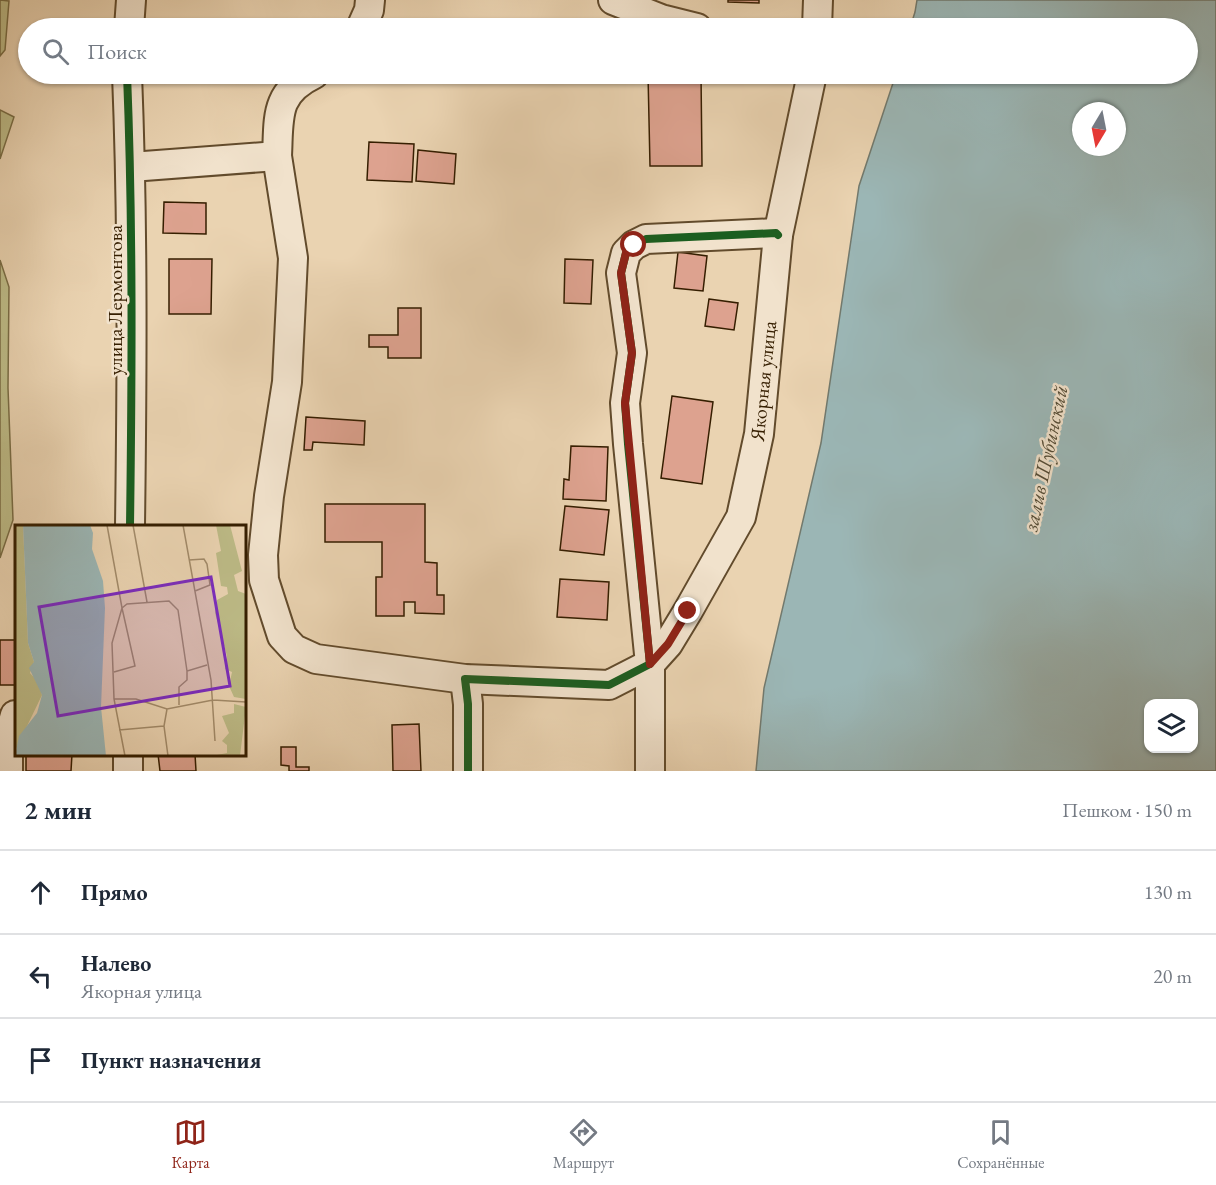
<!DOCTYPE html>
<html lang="ru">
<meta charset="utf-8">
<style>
body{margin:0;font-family:"EB Garamond",serif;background:#f6f6f7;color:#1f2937}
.controls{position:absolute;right:18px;bottom:18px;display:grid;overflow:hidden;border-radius:12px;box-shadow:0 2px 4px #0004}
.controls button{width:54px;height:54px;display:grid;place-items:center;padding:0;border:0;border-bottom:2px solid #e0e1e3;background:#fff;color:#1f2937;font:30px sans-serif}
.compass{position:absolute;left:1072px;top:102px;width:54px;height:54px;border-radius:50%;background:#fff;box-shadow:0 2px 4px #0004;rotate:190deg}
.stop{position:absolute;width:18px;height:18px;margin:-14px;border:4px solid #8f2418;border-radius:50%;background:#fff}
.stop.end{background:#8f2418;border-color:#fff;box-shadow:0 2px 6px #0008}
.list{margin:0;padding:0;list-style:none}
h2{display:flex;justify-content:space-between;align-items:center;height:78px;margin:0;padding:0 24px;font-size:26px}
h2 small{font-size:20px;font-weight:400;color:#747a83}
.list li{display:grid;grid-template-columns:39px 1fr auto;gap:18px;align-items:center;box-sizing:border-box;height:84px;padding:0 24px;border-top:2px solid #e0e1e3}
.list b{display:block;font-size:22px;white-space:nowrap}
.list p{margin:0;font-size:20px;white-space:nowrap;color:#747a83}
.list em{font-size:20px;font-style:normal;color:#747a83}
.icon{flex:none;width:33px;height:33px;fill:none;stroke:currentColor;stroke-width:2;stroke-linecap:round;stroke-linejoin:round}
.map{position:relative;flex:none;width:1216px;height:771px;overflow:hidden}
.search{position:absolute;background:#fff;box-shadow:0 2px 4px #0004;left:18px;right:18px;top:18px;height:66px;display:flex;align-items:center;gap:15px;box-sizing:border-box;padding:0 21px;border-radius:33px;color:#747a83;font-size:22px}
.sheet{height:330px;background:#fff}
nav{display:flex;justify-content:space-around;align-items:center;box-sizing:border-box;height:84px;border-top:2px solid #e0e1e3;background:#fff;font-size:16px;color:#747a83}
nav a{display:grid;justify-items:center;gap:3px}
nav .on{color:#8f2418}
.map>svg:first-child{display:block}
</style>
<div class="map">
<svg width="1216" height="771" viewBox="0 0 1216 771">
<rect width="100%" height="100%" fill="#ead3b1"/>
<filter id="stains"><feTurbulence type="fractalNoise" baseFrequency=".00333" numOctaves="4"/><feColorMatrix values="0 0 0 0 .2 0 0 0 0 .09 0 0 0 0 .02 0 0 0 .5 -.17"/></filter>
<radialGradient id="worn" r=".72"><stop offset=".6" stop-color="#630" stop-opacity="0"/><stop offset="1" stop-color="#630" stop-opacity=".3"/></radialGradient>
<g fill="#bdbb87" stroke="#796c44" stroke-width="1.5">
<path d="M0 0 9 1 5 50 0 56Z"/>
<path d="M0 110 14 117 0 159Z"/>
<path d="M0 260 9 287 8 388 13 520 0 558Z"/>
</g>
<path fill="#9bb6b5" stroke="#72796d" stroke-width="1.5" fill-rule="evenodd" d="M917 0H1216V771H756L764 688 821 443 859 186 896 74H1188V28H910L915 12ZM1081 111H1117V147H1081ZM1148 704H1194V748H1148Z"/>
<g fill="#dda28f" stroke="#351e00" stroke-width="1.5">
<path d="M728 0H759V3L728 2Z"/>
<path d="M648 74H701L702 166H650Z"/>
<path d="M369 142 414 144 412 182 367 180Z"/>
<path d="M418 150 456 154 454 184 416 181Z"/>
<path d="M164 202 206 203V234L163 233Z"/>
<path d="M678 252 707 256 703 291 674 288Z"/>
<path d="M169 259H212L211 314H169Z"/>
<path d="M565 259 593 260 591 304 564 303Z"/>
<path d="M709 299 738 303 734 330 705 326Z"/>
<path d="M398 308H421V358H388V347H369V335H398Z"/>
<path d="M672 396 713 402 702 484 661 478Z"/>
<path d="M306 417 365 421 364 445 313 442 312 450H304Z"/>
<path d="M571 446 608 447 606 501 563 499 564 479 569 480Z"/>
<path d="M325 504H425V562L437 563V595H444V614L415 613V602H404V616H376V577H382V542H325Z"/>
<path d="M565 506 609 510 604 555 560 550Z"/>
<path d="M560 579 609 582 607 620 557 617Z"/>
<rect x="0" y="640" width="16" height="45"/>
<path d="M419 724 421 771H393L392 725Z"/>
<path d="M281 747H296V767H309V771H289V766L281 765Z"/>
<path d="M26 754H72L71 771H26Z"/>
<path d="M158 754H195L196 771H160Z"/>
</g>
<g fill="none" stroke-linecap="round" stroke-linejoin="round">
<defs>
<g id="minor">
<path d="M613 0 661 19 697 28"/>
<path d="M129 28 131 0"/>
<path d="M361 28 369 10 370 0"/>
<path d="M817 28 818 0"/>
<path d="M127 74C133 224 132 375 130 526"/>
<path d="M277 156 293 258 287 382 269 496 263 555 264 580 282 636 294 649 316 659 465 679 609 685 650 664 628 444 625 403 632 353 621 273 626 253 634 245 646 239 776 233 778 235"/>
<path d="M131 167 277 156C279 118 274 93 314 74"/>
<path d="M465 679 468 704V771"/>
<path d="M8 771V739L15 715H16"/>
<path d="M128 771V754"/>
<path d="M650 771V664L668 644 688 611 741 517 759 434 778 235 812 74"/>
</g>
</defs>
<use href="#minor" stroke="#624b2c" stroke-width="32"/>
<use href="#minor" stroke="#f1e2cc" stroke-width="28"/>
<defs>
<g id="cycleway">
<path d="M127 74C133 224 132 375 130 526"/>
<path d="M468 771V704L465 679 609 685 650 664 628 444 625 403 632 353 621 273 626 253 634 245 646 239 776 233 778 235"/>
</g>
</defs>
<use href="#cycleway" stroke="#f1e2cc" stroke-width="11"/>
<use href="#cycleway" stroke="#1b5e20" stroke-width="8"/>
</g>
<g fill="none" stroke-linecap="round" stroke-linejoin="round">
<path stroke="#8f2418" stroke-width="8" d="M634 245 626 253 621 273 632 353 625 403 650 664 668 644 688 611"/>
</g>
<g text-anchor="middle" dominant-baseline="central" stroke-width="5" stroke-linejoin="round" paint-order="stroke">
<g font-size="20" fill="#351e00" stroke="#f1e2cc">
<text transform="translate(115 300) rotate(-90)">улица Лермонтова</text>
<text transform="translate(763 381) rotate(-84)">Якорная улица</text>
</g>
<g font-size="21" font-style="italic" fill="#544c36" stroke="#f1e2cc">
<text transform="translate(1045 458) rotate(-78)">залив Шубинский</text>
</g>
</g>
<g transform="translate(15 525)">
<rect width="231" height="231" fill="#ead3b1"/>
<path d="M0 0H8L13 118 19 137 15 148 23 157 27 170 0 226ZM201 0H215L227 46 219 50 223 66 231 69V174L219 172 214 161 217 147 210 144 212 131 200 88 202 75 213 69 212 62 206 61 201 28 206 26ZM219 179 231 182 225 231H197L212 228V220L207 216 214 208 207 191 219 188Z" fill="#bdbb87"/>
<path d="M8 0H75L78 8 77 24 88 56 90 83 86 182 91 231H0L4 211 22 188 27 170 14 143 19 137 13 118Z" fill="#9bb6b5"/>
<path fill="none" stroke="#a28b6a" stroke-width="1.5" d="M92 0 107 83 97 118 99 174 110 231M118 0 132 77M168 0 196 155 200 216M174 35 189 34 192 39 195 60 180 66M99 147 120 141 107 83 112 79 154 76 163 85 172 146M99 174H121L152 184 198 175 231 177M164 180V162L172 155V146L192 140M152 184 149 201 153 231M104 205 149 201"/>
<path fill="#7b2cbf" fill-opacity="0.15" stroke="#7b2cbf" stroke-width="3" d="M196 52 215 161 43 191 24 82Z"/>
<rect width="231" height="231" fill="none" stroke="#351e00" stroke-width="3"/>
</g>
<rect width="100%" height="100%" filter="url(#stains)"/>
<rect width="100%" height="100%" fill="url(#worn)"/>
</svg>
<div class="controls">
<button><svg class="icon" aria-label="layers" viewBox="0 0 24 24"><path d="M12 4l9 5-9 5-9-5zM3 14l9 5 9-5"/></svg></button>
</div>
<svg class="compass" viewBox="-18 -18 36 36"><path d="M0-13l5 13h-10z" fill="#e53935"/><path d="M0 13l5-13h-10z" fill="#747a83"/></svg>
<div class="stop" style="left:634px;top:245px"></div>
<div class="stop end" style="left:688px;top:611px"></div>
<div class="search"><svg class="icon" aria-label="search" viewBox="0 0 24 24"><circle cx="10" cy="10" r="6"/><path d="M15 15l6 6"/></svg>Поиск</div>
</div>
<section class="sheet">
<h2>2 мин<small>Пешком · 150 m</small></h2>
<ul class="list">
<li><svg class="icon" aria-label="ahead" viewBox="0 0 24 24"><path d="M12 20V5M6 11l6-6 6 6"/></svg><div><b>Прямо</b></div><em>130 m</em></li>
<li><svg class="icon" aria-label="left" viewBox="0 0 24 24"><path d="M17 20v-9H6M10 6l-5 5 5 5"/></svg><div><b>Налево</b><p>Якорная улица</p></div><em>20 m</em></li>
<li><svg class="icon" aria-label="arrive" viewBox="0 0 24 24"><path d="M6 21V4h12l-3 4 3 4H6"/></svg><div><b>Пункт назначения</b></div></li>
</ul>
</section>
<nav>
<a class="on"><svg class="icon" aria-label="map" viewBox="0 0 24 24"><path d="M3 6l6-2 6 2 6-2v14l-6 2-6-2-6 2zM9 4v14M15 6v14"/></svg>Карта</a>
<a><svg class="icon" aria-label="directions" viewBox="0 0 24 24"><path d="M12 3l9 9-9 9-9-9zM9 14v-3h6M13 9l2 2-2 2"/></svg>Маршрут</a>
<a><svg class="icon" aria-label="saved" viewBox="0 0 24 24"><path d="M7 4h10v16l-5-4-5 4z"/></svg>Сохранённые</a>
</nav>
